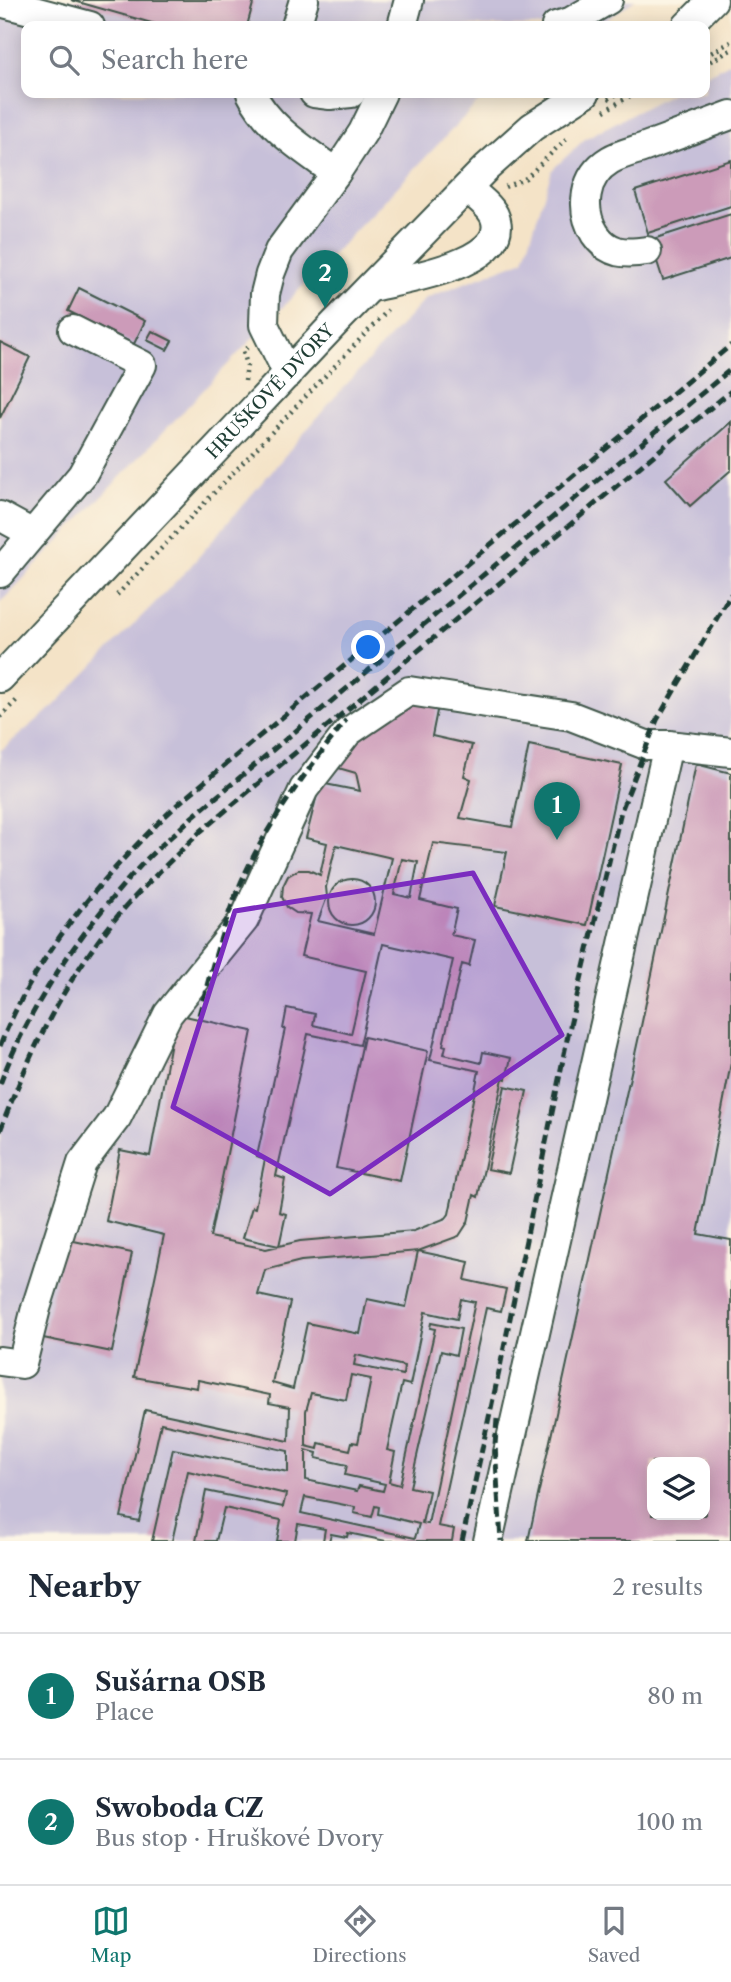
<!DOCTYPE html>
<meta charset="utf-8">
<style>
body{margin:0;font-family:"Libre Caslon Text",serif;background:#f2f2f3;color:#1f2937}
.controls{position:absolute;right:21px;bottom:21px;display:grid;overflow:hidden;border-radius:14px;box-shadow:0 4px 18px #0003}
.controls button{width:63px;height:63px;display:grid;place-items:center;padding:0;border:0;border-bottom:2px solid #e0e1e3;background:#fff;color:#1f2937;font:35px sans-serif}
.you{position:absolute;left:369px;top:648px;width:24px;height:24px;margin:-18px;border:5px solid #fff;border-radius:50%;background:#1a73e8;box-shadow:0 0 0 10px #1a73e833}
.badge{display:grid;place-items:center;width:46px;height:46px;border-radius:50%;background:#0f766e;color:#fff;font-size:23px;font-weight:700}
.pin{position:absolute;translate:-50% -58px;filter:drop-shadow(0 2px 4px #0008)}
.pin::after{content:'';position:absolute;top:37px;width:24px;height:21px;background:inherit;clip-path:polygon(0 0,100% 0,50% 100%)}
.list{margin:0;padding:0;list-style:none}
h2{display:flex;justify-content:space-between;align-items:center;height:91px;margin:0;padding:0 28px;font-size:30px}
h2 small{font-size:23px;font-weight:400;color:#747a83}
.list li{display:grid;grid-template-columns:46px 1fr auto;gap:21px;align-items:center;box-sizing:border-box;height:126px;padding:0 28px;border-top:2px solid #e0e1e3}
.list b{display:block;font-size:26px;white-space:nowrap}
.list p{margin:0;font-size:23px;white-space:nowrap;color:#747a83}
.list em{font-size:23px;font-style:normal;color:#747a83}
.icon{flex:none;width:38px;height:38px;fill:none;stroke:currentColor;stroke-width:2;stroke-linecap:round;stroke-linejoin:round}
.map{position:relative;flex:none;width:731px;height:1541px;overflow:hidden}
.search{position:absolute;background:#fff;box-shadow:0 4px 18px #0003;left:21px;right:21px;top:21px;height:77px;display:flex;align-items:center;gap:18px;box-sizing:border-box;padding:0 24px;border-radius:14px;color:#747a83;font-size:26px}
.sheet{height:343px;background:#fff}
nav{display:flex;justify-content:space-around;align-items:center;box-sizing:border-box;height:98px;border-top:2px solid #e0e1e3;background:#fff;font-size:19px;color:#747a83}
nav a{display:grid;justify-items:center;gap:4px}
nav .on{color:#0f766e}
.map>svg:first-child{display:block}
</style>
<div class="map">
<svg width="731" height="1541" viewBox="0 0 731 1541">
<rect width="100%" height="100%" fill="#fcf5e5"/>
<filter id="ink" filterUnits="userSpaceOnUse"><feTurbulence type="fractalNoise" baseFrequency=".0143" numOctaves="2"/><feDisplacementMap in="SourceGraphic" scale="14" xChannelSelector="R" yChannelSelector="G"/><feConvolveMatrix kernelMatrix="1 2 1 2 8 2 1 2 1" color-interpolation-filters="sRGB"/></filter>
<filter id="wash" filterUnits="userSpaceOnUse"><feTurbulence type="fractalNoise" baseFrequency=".00686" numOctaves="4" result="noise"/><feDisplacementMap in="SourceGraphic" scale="28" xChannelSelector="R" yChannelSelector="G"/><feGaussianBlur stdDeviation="1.57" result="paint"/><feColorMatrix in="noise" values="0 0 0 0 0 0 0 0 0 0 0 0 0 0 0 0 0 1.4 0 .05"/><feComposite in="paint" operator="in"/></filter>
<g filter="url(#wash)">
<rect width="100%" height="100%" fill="#f4e3c7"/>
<g fill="#c7c0d9" fill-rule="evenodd">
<path d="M0 0H635L597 26H26V93H487L0 603Z"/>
<path d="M731 62V1541H0V751L54 706 189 568 334 398 426 298 524 260 552 170 586 138 672 93H705V76ZM652 1462H705V1515H652Z"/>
</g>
<g id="blocks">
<g fill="#cc9bb9" fill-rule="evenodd">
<path d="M71 0H254L247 26H162Z"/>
<path d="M731 160V206L648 233 635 191Z"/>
<path d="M731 214V258L663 280 650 240Z"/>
<path d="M79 288 145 321 134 344 68 311Z"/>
<path d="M152 331 172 341 167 350 147 340Z"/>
<path d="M0 342 30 357 0 418Z"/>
<path d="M731 422V470L690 506 666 479Z"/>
<path d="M415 701 438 706 432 736 472 745 464 776 471 779 460 818 512 827 529 745 622 765 587 925 495 906 507 852 433 843 420 900 457 909 451 935 475 940 469 966 462 964 443 1045 446 1046 444 1054 481 1063 483 1052 511 1058 506 1079 503 1078 478 1197 474 1195 468 1222 459 1236 418 1251 469 1262 465 1280 506 1289 501 1311 486 1308 438 1526 454 1529 452 1541H386L348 1533 347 1537 331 1534 329 1541H323L325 1529 298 1524 295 1541H277L281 1520 224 1508 216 1541H196L206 1491 283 1507 286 1494 188 1471 172 1541H152L173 1449 288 1472V1451L161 1423 139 1521 121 1517 145 1410 289 1441 290 1407 269 1403 270 1395 198 1380 197 1388 134 1377 164 1235 106 1221 120 1150 150 1156 176 1014 252 1031 210 1237 266 1249 300 1241 414 1231 446 1218 449 1214 479 1071 430 1060 453 960 383 944 360 1045 308 1034 276 1176 285 1179 279 1212 286 1214 279 1246 243 1238 252 1207 255 1208 262 1174 265 1159 257 1156 285 1029H283L287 1008 315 1014 313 1025 351 1034 366 971 301 956 311 914 296 913 287 907 282 897 283 886 288 876 298 870H309L320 875 327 843 306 838 320 783 360 791 356 773 328 765 344 748ZM336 845 392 858 374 934 318 921 327 897 326 887ZM402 859 418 862 411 898 394 894ZM418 1251 406 1307 367 1299 360 1334 307 1323 293 1389 272 1383 290 1302 258 1295 265 1270 301 1261ZM461 1299 475 1302 428 1524 422 1523 429 1491 410 1487 441 1351 456 1355 461 1329 431 1323 430 1328 435 1329 400 1485 389 1482 395 1452 387 1450 402 1383 410 1385 425 1312 457 1319ZM356 1355 404 1366 403 1375 354 1365ZM351 1375 371 1379 358 1443 352 1442 350 1450 319 1443 318 1449 306 1446V1411L311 1393 346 1400ZM306 1450 317 1453 316 1458 347 1465 345 1475 385 1484 383 1491 359 1486 357 1491 306 1480ZM305 1497 355 1507 354 1513 372 1517 375 1506 379 1507 378 1514 419 1524 415 1538 301 1513Z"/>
<path d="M696 764 731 773V1063L698 1234 731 1240V1541H528L639 1036ZM652 1462H705V1515H652Z"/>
<circle cx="352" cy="902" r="23"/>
<path d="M364 1037 428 1051 400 1181 336 1168Z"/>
<path d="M505 1086 527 1091 509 1173 487 1169Z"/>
<path d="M64 1239 132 1253 112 1352 43 1338Z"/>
</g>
</g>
</g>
<g filter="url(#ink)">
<use href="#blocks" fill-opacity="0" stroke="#3f564a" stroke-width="2"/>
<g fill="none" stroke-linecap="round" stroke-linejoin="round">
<defs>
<g id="minor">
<path d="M0 2 90 26"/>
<path d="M296 26 304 0"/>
<path d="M402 26 409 0"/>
<path d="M556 26 570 22 608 0"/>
<path d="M687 26 713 0"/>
<path d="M251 93C269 129 305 150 336 173"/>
<path d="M314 93 330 95 351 93"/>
<path d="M647 251C626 254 609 255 595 234 580 210 583 176 610 160 620 154 634 151 645 147 674 136 702 126 731 115"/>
<path d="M371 287C399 280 516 264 494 215 489 205 476 196 467 188"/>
<path d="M288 374 264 325 265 294 270 274 279 251 336 173 363 132 382 93"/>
<path d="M0 516 33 534"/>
<path d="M0 573 82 475 142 365 73 330"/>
<path id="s1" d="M0 678 335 323 486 168 532 127 585 93"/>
<path d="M0 1361 22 1364 36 1308 82 1163 117 1117 168 1014 244 920 304 789 348 732 409 691 571 716 646 745H668"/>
<path d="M488 1541 668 745 731 752"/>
</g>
</defs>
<use href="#minor" stroke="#3f564a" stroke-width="32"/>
<g stroke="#3f564a" stroke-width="4.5" stroke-dasharray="2 5" stroke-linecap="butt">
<path d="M705 56 731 42"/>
<path d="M705 58 709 62 731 50"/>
<path d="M608 99 619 93"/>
<path d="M604 111 635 93"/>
<path d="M505 187 526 178 568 137"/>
<path d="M245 381 247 365 243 351 249 347"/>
<path d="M117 595 388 310"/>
<path d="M0 717 19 698"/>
</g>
<use href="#minor" stroke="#fff" stroke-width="28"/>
<g stroke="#1f3d34" stroke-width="5" stroke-dasharray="10 5" stroke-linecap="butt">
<path d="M199 1015C210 975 220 935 235 897 261 831 303 776 346 720"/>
<path d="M0 1046C37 951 106 872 179 803L731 345"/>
<path d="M0 1084C31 1002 84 926 144 862 158 847 176 833 191 818L731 369"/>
<path d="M0 1131C27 1059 60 989 108 928 135 893 170 862 201 831L731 391"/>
<path d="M497 1419 495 1445 501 1541"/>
<path d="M462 1541 500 1367 569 1030 621 811 657 720 731 594"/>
</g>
</g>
</g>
<path fill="#7b2cbf" fill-opacity="0.2" stroke="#7b2cbf" stroke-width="5" stroke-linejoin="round" d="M473 873 562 1035 330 1194 173 1107 235 911Z"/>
<g text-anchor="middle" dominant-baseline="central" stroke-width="6" stroke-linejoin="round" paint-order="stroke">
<g font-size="18" fill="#1f3d34" stroke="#fcf5e5">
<text stroke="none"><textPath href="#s1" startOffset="394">HRUŠKOVÉ DVORY</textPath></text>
</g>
</g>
</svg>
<div class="controls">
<button><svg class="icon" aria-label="layers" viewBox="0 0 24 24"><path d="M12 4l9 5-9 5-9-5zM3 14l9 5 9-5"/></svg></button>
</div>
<div class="you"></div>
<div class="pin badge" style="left:557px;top:840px">1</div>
<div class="pin badge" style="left:325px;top:308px">2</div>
<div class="search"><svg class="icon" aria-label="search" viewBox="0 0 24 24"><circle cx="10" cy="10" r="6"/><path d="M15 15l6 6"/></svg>Search here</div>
</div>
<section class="sheet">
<h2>Nearby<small>2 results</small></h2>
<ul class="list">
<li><span class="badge">1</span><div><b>Sušárna OSB</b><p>Place</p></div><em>80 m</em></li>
<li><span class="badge">2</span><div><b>Swoboda CZ</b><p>Bus stop · Hruškové Dvory</p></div><em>100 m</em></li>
</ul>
</section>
<nav>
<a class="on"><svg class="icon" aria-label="map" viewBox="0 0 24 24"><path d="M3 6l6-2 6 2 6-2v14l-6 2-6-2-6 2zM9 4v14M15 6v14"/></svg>Map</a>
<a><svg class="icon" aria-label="directions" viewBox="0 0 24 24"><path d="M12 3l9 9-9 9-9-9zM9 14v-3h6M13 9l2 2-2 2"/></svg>Directions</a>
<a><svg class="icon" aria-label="saved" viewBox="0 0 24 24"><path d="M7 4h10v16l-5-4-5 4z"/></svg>Saved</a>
</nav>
